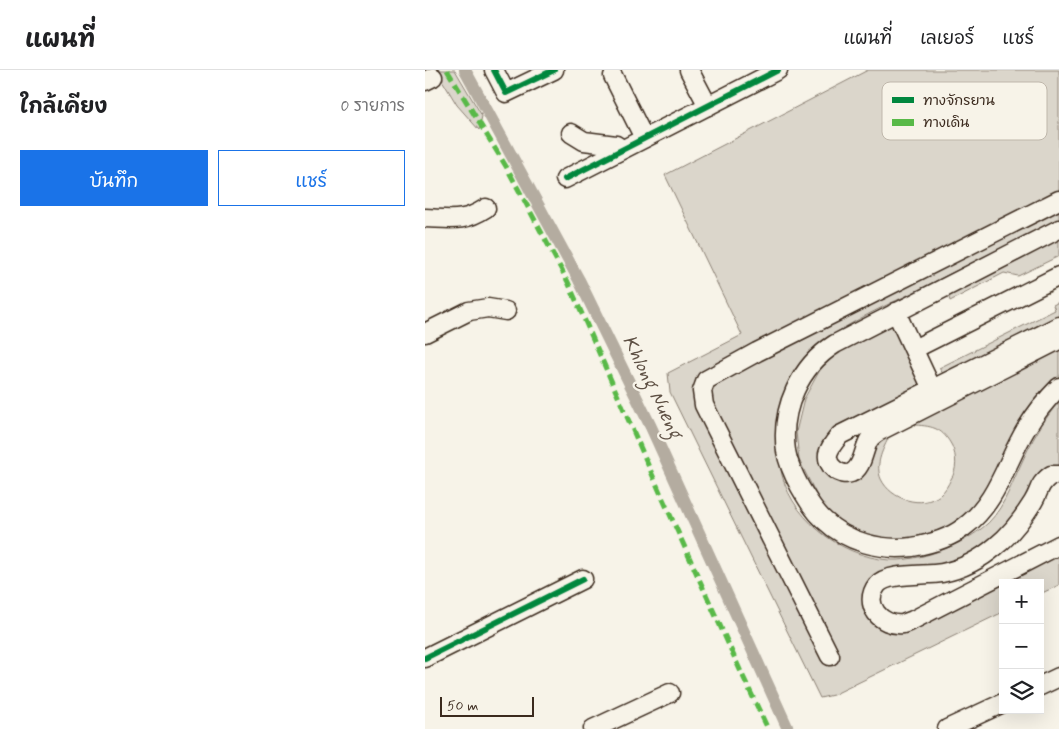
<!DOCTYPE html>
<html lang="th">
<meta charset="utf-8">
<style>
body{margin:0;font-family:Mynerve,"Playpen Sans Thai",sans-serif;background:#f2f2f2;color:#202124}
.controls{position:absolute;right:15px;bottom:15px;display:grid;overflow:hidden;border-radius:0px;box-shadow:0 5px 20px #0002}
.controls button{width:45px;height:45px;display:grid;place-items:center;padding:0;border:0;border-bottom:1px solid #e0e0e0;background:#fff;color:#202124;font:25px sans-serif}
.scale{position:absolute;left:15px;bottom:12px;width:94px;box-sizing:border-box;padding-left:5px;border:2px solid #3b2a1e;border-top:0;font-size:14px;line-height:18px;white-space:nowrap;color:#3b2a1e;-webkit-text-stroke:4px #f7f3e8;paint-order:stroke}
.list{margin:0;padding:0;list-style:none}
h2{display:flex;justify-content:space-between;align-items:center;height:65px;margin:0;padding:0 20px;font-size:21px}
h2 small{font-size:16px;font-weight:400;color:#757577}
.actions{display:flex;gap:10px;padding:15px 20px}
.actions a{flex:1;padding:11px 0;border:1px solid #1a73e8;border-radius:0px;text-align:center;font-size:18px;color:#1a73e8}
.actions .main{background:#1a73e8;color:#fff}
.icon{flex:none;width:28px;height:28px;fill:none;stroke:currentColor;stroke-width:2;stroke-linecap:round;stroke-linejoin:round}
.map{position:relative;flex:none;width:634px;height:659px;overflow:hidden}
header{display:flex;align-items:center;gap:30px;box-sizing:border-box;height:70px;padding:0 25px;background:#fff;border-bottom:1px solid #e0e0e0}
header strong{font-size:24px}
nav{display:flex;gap:28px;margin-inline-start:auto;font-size:18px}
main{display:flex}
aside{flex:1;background:#fff}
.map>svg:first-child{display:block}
</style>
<header>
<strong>แผนที่</strong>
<nav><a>แผนที่</a><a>เลเยอร์</a><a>แชร์</a></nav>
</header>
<main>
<aside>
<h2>ใกล้เคียง<small>0 รายการ</small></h2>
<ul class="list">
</ul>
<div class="actions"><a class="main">บันทึก</a><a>แชร์</a></div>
</aside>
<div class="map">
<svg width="634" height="659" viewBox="0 0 634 659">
<rect width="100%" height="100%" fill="#f7f3e8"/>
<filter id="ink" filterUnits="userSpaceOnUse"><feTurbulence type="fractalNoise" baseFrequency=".02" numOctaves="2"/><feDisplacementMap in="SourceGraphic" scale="10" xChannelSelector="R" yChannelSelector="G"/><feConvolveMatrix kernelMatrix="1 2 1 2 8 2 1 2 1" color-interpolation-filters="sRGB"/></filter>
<g filter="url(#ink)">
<g fill="#dbd6cb" stroke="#8b8074">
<path d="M11 0H30L57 46 54 60 32 35Z"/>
<path d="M443 0H634V150C583 175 532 200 481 226 455 238 430 250 406 266 400 271 392 275 386 280 360 308 353 331 353 368 354 381 354 392 357 405 369 453 424 492 473 490 502 488 533 476 556 459 577 444 585 417 596 394 606 372 618 350 634 332V397L617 399 609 411 600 431 582 457 564 474 528 493 459 502 442 545C454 563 464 565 484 558L634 482V515L615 524V513H578V542L408 625 395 628 245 322 243 303 317 265 240 105Z"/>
<path d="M634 169V186L593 206 579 203 525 231 523 224Z"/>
<path d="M634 232V247L519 305 514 298 630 240 628 235Z"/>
<path d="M469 255 499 316 409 361 406 406 443 387 456 366 463 369C457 381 450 395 456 409 466 430 497 439 515 425 520 421 523 415 526 409 532 400 532 387 527 376 518 359 509 356 490 355L491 349 634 277V306L614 331 560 431 516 464 486 470 449 467 432 462 405 444 395 432 374 390 371 362 379 329 396 298 410 285 429 273Z"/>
</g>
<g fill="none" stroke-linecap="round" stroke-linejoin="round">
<path stroke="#b4aca0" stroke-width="12" d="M40 0 154 210 226 357 363 659"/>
<defs>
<g id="minor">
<path d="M69 0 81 23 129 0"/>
<path d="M264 0 283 36"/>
<path d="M188 6 219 68"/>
<path d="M0 11 8 7"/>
<path d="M146 63 159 71 191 75 197 79"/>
<path d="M140 109 353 0"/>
<path d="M0 148C26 149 38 153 61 138"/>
<path d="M634 159 410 274C375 296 355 339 361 381 363 393 369 406 375 417 382 429 389 441 399 450 422 472 456 481 487 477 505 474 524 469 539 457 572 433 581 392 601 359 610 344 622 329 634 317"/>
<path d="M471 242 507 319"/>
<path d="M634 256 415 365C410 371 405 376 403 384 401 396 415 407 426 403 438 398 438 380 444 370 446 367 450 364 453 362L634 270"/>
<path d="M0 263 44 241 63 238 81 241"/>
<path d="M489 279 634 206"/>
<path d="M634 405H626C612 416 616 419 608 432 598 448 585 465 571 476 556 489 537 499 517 503 501 506 462 502 452 515 437 534 456 557 478 554 481 553 485 551 488 550L634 475"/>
<path d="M405 586 279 335 277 321 281 310 332 282 634 130"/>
<path d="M0 588 158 509"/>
<path d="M615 616 634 607"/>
<path d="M168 659 245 623"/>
<path d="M522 659 578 633"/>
</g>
</defs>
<use href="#minor" stroke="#3b2a1e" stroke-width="21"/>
<use href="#minor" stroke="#f7f3e8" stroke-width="18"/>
<path stroke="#58b947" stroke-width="5" stroke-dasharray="10 5" stroke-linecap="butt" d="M22 0 82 98 143 212 238 429 316 602 343 659"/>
<defs>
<g id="cycleway">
<path d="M69 0 81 23 129 0"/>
<path d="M140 109 353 0"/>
<path d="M0 588 158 509"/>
</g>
</defs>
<use href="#cycleway" stroke="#f7f3e8" stroke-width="9"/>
<use href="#cycleway" stroke="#00873e" stroke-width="6"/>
</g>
</g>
<g text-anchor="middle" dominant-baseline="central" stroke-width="4.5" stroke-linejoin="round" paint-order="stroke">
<g font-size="20" font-style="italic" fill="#5f5145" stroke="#f7f3e8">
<text transform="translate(227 317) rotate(64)">Khlong Nueng</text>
</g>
</g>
<rect x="457" y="12" width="165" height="58" rx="8" fill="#f7f3e8" stroke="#bfb7ab" stroke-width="1"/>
<rect x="467" y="27" width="22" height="6" fill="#00873e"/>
<rect x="467" y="49" width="22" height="7" fill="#58b947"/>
<g font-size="14" fill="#3b2a1e">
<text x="498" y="35">ทางจักรยาน</text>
<text x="498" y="57">ทางเดิน</text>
</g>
</svg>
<div class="controls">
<button>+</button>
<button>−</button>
<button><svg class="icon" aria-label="layers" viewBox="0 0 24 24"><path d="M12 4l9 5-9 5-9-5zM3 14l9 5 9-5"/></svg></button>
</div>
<div class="scale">50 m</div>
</div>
</main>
